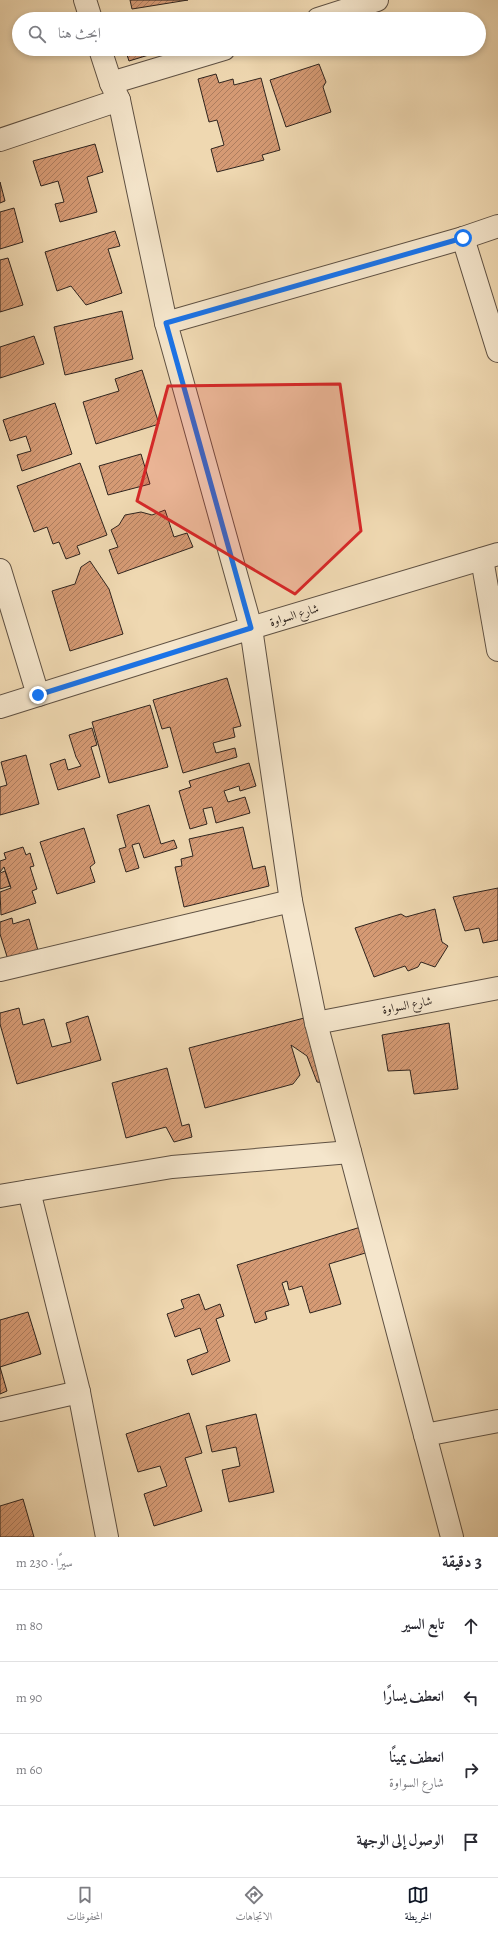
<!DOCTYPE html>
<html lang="ar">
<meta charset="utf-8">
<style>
body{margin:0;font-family:Alegreya,Amiri,serif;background:#f7f7f7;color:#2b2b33;direction:rtl}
.stop{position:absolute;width:12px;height:12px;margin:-9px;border:3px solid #1a73e8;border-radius:50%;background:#fff}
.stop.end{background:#1a73e8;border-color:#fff;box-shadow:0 1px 4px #0008}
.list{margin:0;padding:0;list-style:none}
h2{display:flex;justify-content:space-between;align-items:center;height:52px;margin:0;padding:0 16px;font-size:17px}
h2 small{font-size:13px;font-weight:400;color:#7c7c81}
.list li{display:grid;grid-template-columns:26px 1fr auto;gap:12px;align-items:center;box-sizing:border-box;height:72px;padding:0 16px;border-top:1px solid #e1e1e2}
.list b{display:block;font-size:15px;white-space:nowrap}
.list p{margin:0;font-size:13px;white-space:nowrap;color:#7c7c81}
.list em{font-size:13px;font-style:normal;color:#7c7c81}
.icon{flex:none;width:22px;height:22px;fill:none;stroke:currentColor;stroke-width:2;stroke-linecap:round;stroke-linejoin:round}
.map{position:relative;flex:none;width:498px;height:1537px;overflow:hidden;direction:ltr}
.search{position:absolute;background:#fff;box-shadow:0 2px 6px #0003;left:12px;right:12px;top:12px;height:44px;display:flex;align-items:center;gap:10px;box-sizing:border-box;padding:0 14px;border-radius:22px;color:#7c7c81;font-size:15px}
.sheet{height:340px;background:#fff}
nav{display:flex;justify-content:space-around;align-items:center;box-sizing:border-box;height:56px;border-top:1px solid #e1e1e2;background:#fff;font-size:11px;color:#7c7c81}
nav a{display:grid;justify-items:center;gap:2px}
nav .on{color:#111827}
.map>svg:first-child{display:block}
</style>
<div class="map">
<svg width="498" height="1537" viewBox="0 0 498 1537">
<defs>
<pattern id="building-hatch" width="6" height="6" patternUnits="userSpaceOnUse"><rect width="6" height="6" fill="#d59a74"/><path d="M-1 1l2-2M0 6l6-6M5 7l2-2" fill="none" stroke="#ad7d5f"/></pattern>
</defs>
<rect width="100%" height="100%" fill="#efd8b1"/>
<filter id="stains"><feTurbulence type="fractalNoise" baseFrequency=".005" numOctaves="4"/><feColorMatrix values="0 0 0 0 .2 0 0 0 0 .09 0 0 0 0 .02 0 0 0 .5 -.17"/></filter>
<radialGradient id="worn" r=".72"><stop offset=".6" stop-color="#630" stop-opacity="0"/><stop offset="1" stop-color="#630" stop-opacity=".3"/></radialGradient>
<g fill="url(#building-hatch)" stroke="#2f241e">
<path d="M130 0H188L132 9Z"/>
<path d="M125 49H164L165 50 129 61Z"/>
<path d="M319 64 326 82 323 87 331 112 286 127 270 80Z"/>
<path d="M216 74 219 83 233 79 234 85 261 78 280 150 262 155 264 160 217 172 211 149 224 145 217 120 209 122 198 79Z"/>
<path d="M95 144 103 172 87 177 97 212 60 222 55 204 64 202 58 181 41 186 33 161Z"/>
<path d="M0 182 5 201 0 203Z"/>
<path d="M14 208 23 242 0 249V212Z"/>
<path d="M115 231 120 246 108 249 122 293 86 305 71 286 57 291 45 252Z"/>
<path d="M8 258 23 305 0 312V260Z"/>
<path d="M122 311 133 359 65 375 54 327Z"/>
<path d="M34 336 44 364 0 378V347Z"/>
<path d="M142 370 159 424 96 444 83 402 119 391 115 379Z"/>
<path d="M55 403 72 454 22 471 17 455 31 451 26 436 10 441 3 420Z"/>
<path d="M141 454 150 484 108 495 99 466Z"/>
<path d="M80 463 107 535 77 546 80 554 66 559 59 542 53 544 47 527 34 532 17 486Z"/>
<path d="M165 510 174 537 187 533 193 547 118 574 109 550 118 547 111 530 119 525 125 515 141 512 152 515Z"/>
<path d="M90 561 109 589 123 634 70 651 52 591 75 584 81 567Z"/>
<path d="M227 678 241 726 233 728 235 737 213 743 216 753 235 748 237 757 183 773 170 727 162 729 153 700Z"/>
<path d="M150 705 168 767 109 783 92 722Z"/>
<path d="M92 728 97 745 91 747 100 777 58 790 50 764 65 759 68 770 81 766 76 757 69 735Z"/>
<path d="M26 755 39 804 0 815V787L7 785 1 762Z"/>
<path d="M249 763 256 786 240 791 239 786 224 791 228 802 245 797 250 813 216 823 212 807 203 809 207 824 190 829 179 791 191 787 189 781Z"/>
<path d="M149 805 161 844 174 840 177 848 144 858 139 843 132 845 139 868 126 872 119 849 126 847 117 815Z"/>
<path d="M243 827 253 869 265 866 269 886 184 907 175 867 182 866 181 859 193 856 189 839Z"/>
<path d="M84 828 95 863 90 867 95 882 57 894 40 842Z"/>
<path d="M23 847 26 855 30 853 34 866 30 867 37 889 32 891 36 903 1 915 0 892 11 888 4 867 0 872V861L6 859 4 853Z"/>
<path d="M5 871 10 886 0 889V873Z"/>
<path d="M498 888V940L483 943 479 928 465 931 453 897Z"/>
<path d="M435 909 442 942 448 946 435 967 421 962 418 967 408 971 405 966 374 977 355 928 401 914 406 917Z"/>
<path d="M12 918 13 924 29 919 39 954 9 963 0 934V922Z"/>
<path d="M19 1008 23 1025 44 1019 52 1047 71 1042 66 1023 88 1016 101 1060 17 1084 0 1024V1013Z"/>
<path d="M308 1017 325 1083 317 1082 307 1056 291 1045 300 1075 293 1084 205 1108 189 1048Z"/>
<path d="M449 1023 458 1089 414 1094 410 1070 388 1071 382 1035Z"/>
<path d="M167 1068 182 1126 189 1124 192 1137 174 1142 166 1127 126 1138 112 1083Z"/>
<path d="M364 1226 372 1251 329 1264 341 1304 310 1313 302 1286 289 1290 287 1281 282 1283 289 1305 265 1312 267 1319 255 1323 237 1265Z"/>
<path d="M199 1294 205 1310 220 1304 224 1316 216 1319 230 1361 192 1375 187 1360 208 1352 200 1328 175 1337 167 1314 184 1308 181 1300Z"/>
<path d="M28 1312 41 1354 0 1367 7 1391 0 1394V1320Z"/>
<path d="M189 1413 202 1453 185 1458 202 1511 154 1526 144 1494 167 1486 160 1466 138 1472 126 1434Z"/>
<path d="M256 1414 274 1492 229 1502 222 1470 240 1466 236 1447 212 1452 206 1426Z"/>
<path d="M23 1499 34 1537H0V1506Z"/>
</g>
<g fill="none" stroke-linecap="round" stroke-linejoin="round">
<defs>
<g id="minor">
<path d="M85 0 91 19"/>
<path d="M318 19 377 0"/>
<path d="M100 49 111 83 119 100 166 323 251 628 291 901 316 1023 452 1537"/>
<path d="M111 83 224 49"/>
<path d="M0 140 119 100"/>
<path d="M463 238 498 351"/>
<path d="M166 323 463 238 498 226"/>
<path d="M482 559 498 650"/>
<path d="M0 570 38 695"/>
<path d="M0 707 251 628 498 554"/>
<path d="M0 970 291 901"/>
<path d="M316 1023 498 988"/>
<path d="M29 1191 79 1392 107 1537"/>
<path d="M0 1196 172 1167 350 1152"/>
<path d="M0 1410 79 1392"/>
<path d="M425 1435 498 1421"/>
</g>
</defs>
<use href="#minor" stroke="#5f5143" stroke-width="24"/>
<use href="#minor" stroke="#f5e6cc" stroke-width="22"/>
</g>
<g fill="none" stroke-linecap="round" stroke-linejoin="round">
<path stroke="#1a73e8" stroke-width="5" d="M38 695 251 628 166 323 463 238"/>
</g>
<path fill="#d62828" fill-opacity="0.2" stroke="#d62828" stroke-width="3" stroke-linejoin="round" d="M340 384 361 531 295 594 137 501 168 386Z"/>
<g text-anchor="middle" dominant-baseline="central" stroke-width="3" stroke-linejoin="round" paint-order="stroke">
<g font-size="12" fill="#2f241e" stroke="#f5e6cc">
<text transform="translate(294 615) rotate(-17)">شارع السواوة</text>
<text transform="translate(407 1005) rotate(-11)">شارع السواوة</text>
</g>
</g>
<rect width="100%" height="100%" filter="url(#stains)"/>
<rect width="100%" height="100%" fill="url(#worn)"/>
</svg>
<div class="stop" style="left:463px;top:238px"></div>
<div class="stop end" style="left:38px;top:695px"></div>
<div class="search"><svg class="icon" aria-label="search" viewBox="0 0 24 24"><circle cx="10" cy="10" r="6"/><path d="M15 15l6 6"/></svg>ابحث هنا</div>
</div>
<section class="sheet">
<h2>3 دقيقة<small>سيرًا · 230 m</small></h2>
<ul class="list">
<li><svg class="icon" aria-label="ahead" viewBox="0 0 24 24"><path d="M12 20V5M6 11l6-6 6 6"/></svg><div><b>تابع السير</b></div><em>80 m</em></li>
<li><svg class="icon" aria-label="left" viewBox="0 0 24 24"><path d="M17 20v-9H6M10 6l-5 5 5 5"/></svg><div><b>انعطف يسارًا</b></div><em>90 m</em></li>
<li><svg class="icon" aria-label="right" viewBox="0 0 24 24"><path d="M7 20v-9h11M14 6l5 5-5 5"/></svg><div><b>انعطف يمينًا</b><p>شارع السواوة</p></div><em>60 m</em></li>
<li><svg class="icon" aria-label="arrive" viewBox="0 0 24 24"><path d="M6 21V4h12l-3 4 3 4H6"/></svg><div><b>الوصول إلى الوجهة</b></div></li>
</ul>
</section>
<nav>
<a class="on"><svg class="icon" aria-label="map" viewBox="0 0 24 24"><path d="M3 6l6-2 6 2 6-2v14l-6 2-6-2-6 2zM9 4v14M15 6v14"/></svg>الخريطة</a>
<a><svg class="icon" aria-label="directions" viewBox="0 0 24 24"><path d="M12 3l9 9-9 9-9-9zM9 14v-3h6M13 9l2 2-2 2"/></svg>الاتجاهات</a>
<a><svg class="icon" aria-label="saved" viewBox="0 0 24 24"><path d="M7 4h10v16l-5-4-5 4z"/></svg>المحفوظات</a>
</nav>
